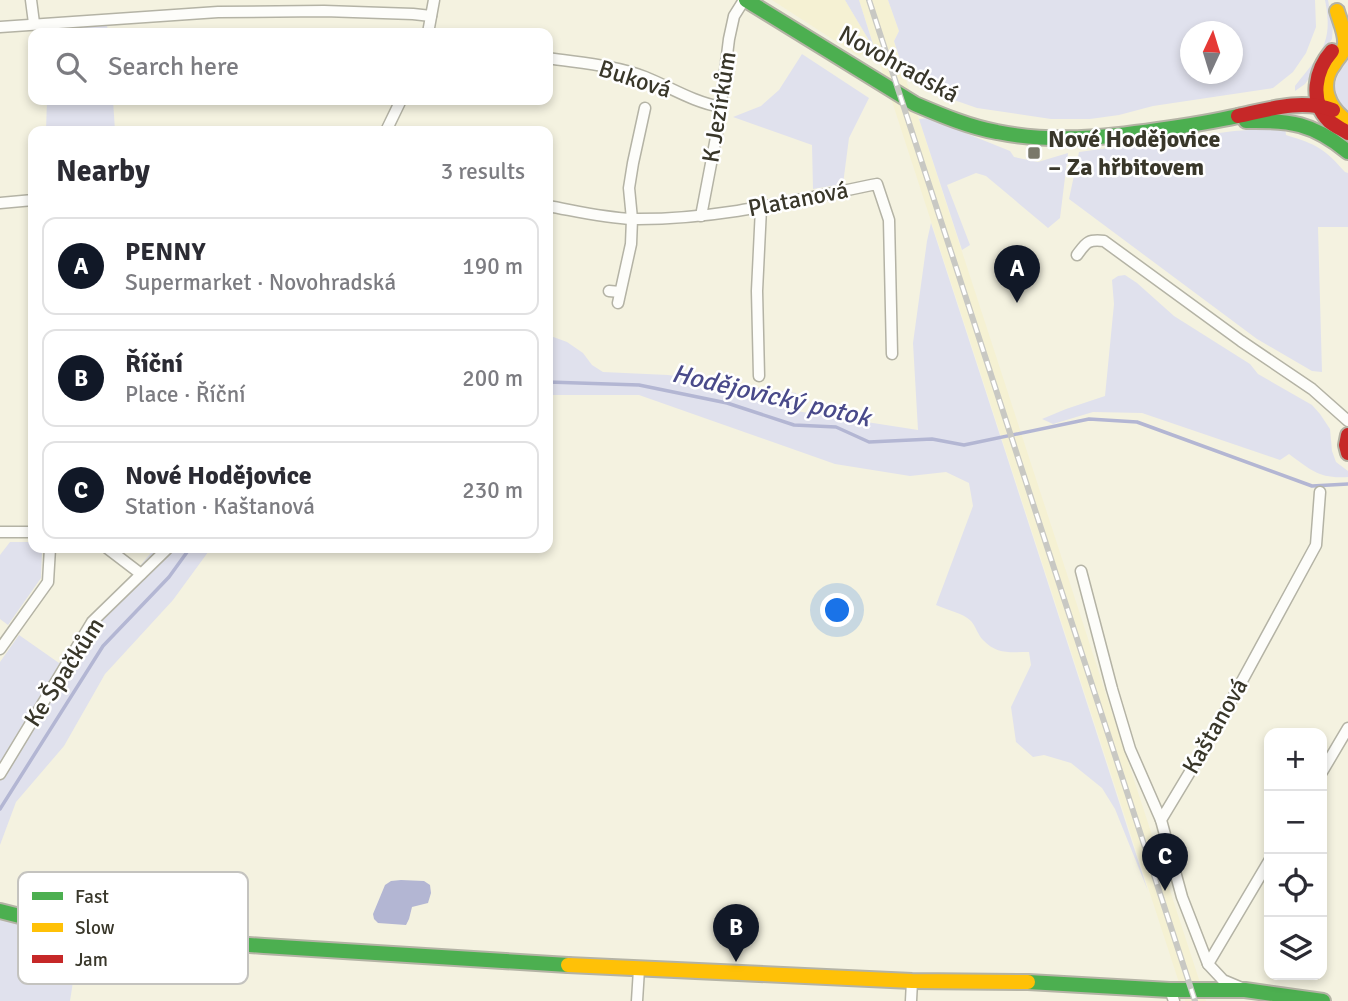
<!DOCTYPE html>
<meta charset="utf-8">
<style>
body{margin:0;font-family:Signika,sans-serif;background:#f7f7f7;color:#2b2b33}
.controls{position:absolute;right:21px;bottom:21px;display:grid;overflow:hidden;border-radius:14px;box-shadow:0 4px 10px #0003}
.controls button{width:63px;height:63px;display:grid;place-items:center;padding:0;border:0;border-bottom:2px solid #e1e1e2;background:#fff;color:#2b2b33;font:35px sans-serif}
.compass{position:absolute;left:1180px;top:21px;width:63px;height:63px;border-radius:50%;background:#fff;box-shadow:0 4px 10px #0003;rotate:4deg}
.you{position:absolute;left:838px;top:611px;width:24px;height:24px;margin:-18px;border:5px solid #fff;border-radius:50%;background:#1a73e8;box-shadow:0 0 0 10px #1a73e833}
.badge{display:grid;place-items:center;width:46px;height:46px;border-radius:50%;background:#111827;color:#fff;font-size:23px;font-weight:700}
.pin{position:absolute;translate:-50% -58px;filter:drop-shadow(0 2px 4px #0008)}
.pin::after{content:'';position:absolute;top:37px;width:24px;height:21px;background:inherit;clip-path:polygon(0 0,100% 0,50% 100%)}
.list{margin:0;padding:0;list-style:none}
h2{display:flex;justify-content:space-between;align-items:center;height:91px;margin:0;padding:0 28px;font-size:30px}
h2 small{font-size:23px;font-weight:400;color:#7c7c81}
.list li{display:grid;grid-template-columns:46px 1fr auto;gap:21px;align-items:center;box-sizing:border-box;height:98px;margin:0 14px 14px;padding:0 14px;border:2px solid #e1e1e2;border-radius:14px}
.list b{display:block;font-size:26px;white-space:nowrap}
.list p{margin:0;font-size:23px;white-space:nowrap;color:#7c7c81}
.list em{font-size:23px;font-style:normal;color:#7c7c81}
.icon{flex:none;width:38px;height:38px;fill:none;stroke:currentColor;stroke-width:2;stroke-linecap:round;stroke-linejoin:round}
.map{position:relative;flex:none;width:1348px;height:1001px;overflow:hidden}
.search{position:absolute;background:#fff;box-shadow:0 4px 10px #0003;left:28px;top:28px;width:525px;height:77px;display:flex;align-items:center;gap:18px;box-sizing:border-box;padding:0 24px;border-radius:14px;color:#7c7c81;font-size:26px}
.panel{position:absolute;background:#fff;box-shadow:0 4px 10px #0003;left:28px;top:126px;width:525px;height:427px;border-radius:14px}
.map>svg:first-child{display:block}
</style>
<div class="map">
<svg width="1348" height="1001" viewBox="0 0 1348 1001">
<rect width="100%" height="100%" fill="#f4f2e0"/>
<g fill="#f5f1d3">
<path d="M772 0H845L870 42 860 57Z"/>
<path d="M859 0H888L899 31 894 41 897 52 1206 1001H1185Z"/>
</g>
<g fill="#e0e1ed" fill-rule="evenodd">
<path d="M845 0H859L878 60 870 42Z"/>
<path d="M888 0H1315L1316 27 1306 53 1293 72 1273 88 1153 106 1119 115 1090 119H1051L977 108 931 92 905 75 894 41 899 31ZM1190 32H1232V74H1190Z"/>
<path d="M1325 0H1328L1333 25 1332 39 1318 58 1312 74 1305 84 1295 91V86C1320 54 1334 44 1325 0Z"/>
<path d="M107 25 108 33H48L50 30 55 29Z"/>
<path d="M802 54 869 98 849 138 843 184 813 189 812 145 733 117 761 106 779 90Z"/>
<path d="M1348 60V112C1328 96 1333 78 1348 60Z"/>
<path d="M47 100H113L115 131H46Z"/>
<path d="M928 118 1010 151 1014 157 1038 162 1068 153 1060 218 1048 228 986 176 976 173 947 185 970 245 962 250 919 119Z"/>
<path d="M1285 126 1286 135C1316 144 1325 149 1345 172L1348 173V227H1318L1322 372 1312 371 1257 339 1069 199 1079 152 1234 131 1280 128Z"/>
<path d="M931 223 1148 891 1115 809 1102 788 1071 763 1044 755 1033 757 1016 742 1011 707 1031 665 1029 652C1011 652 997 655 983 640 978 635 976 627 971 621 963 613 947 610 936 605L973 506 969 483 946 472 910 476 835 464 639 395H548V335L567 342 583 353 592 365 603 372 668 375 796 393V411L918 430 913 343 927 241Z"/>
<path d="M1125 275 1137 283 1174 316 1250 364 1258 374 1312 405 1320 414 1330 429 1332 451 1336 462 1348 471V477C1319 479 1311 470 1289 454L1280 460 1142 413 1093 412 1053 424 1042 419 1066 409 1105 396 1114 304 1112 280 1118 276Z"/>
<path d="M10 542H33V548H41L42 551 41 578 8 625 0 619V555Z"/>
<path d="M155 548H211L173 600 105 674 64 746 16 802 0 845V662L19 635 59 663Z"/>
<path d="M0 918 80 936 70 1001H0Z"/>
</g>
<path fill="#b3b6d3" d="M401 880 424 881 430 885 431 893 428 903 412 907 409 919 406 925 378 923 374 919 373 914 385 885 391 881Z"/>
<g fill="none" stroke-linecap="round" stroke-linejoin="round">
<g stroke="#b3b6d3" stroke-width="3.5">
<path d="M548 382 639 385 727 403 794 425 836 427 869 442 932 439 964 445 1089 419 1137 422 1312 486 1348 484"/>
<path d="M0 809 103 646 169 577 190 548"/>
</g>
<defs>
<g id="street">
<path d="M31 0 34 23"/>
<path d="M0 27 218 12 324 11 413 14 431 16"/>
<path d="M428 33 434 0"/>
<path d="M548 58C580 63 614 65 645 77 670 87 693 102 721 107"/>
<path d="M386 131 401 100"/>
<path d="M0 203 33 200"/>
<path d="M548 206C576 211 604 218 633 219 716 220 797 200 877 184L889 220 892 354"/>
<path d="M701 216 718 127 729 39 734 16 744 0"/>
<path d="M1077 255C1086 243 1087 239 1104 241L1241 341 1312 389 1348 421"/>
<path d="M609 291 620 292"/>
<path d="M618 303 631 244 632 219 629 188 633 163 645 108"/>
<path d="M759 376 757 291 761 208"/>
<path d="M0 532H33"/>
<path d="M107 548 141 574"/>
<path d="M1081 571 1112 689 1130 749 1161 820"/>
<path d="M0 649 48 582 50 548"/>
<path d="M1322 772 1348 728"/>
<path d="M0 774 92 622 168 548"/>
<path d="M1208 964 1269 861"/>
<path d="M1242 988 1223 980 1208 964 1182 897 1161 820 1217 727 1316 545 1320 492"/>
<path d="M1170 990 1174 1001"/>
<path d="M637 1001 639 969"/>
<path d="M911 1001 912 981"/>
</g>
<g id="fast">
<path d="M746 0 915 104C941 115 969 127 997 132 1051 143 1104 138 1158 130 1185 126 1211 122 1238 116"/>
<path d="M1246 121C1290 120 1313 123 1348 152"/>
<path d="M0 911 87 933 264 946 568 965"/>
<path d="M1028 982 1170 990H1245L1323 1001"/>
</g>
<g id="slow">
<path d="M1337 11C1340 22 1346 33 1345 44 1344 53 1338 57 1334 64 1318 85 1328 108 1348 122"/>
<path d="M568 965 912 981 1028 982"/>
</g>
<g id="jam">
<path d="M1332 51C1315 70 1309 101 1329 121 1335 126 1342 129 1348 133"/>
<path d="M1238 116C1270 109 1301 99 1333 110"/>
<path d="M1348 435 1346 445 1348 453"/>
</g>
</defs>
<use href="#street" stroke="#b4b3a5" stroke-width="13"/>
<use href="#fast" stroke="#b4b3a5" stroke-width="18"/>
<use href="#slow" stroke="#b4b3a5" stroke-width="18"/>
<use href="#jam" stroke="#b4b3a5" stroke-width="18"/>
<use href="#street" stroke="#fdfdfa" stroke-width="10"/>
<use href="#fast" stroke="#4caf50" stroke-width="14"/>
<use href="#slow" stroke="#ffc107" stroke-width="14"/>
<use href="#jam" stroke="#c62828" stroke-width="14"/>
<defs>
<path id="rail" d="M869 0 1195 1001"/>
</defs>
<use href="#rail" stroke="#c8c8c3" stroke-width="6"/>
<use href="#rail" stroke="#fff" stroke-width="3.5" stroke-dasharray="10" stroke-linecap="butt"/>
</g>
<rect fill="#7a786a" stroke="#fff" stroke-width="2.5" x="1027" y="146" width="14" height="14" rx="3.5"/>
<g text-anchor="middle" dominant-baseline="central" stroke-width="5" stroke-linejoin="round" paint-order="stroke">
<g font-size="24" fill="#39372a" stroke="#fff">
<text transform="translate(899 64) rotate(29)">Novohradská</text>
<text transform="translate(635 79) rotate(18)">Buková</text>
<text transform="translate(719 107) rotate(-81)">K Jezírkům</text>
<text transform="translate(798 199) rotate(-11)">Platanová</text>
<text transform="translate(64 672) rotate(-57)">Ke Špačkům</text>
<text transform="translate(1215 726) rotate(-60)">Kaštanová</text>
</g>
<g font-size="24" font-weight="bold" fill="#39372a" stroke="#fff" text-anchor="start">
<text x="1048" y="139">Nové Hodějovice<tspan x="1048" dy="28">– Za hřbitovem</tspan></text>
</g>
<g font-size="26" font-style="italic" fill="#494a8a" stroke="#fff">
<text transform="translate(771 396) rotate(13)">Hodějovický potok</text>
</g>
</g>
<rect x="18" y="872" width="230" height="112" rx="10" fill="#fff" stroke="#c4c3bf" stroke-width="2"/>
<rect x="32" y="892" width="31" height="8" fill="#4caf50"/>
<rect x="32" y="923" width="31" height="9" fill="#ffc107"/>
<rect x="32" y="955" width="31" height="8" fill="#c62828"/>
<g font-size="19" fill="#39372a">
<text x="75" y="903">Fast</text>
<text x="75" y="934">Slow</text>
<text x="75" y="966">Jam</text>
</g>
</svg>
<div class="controls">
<button>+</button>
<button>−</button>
<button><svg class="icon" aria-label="locate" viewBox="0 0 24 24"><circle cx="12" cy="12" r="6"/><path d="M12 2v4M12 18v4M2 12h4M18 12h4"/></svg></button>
<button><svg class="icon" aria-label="layers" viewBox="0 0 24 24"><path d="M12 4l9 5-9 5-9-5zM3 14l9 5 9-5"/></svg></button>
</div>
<svg class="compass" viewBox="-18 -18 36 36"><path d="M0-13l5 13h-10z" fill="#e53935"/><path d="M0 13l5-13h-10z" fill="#7c7c81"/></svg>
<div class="you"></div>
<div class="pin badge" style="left:1017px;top:303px">A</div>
<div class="pin badge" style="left:736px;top:962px">B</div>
<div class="pin badge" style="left:1165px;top:891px">C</div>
<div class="search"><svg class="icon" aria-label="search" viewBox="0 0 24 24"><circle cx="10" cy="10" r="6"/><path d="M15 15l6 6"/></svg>Search here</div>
<section class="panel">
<h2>Nearby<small>3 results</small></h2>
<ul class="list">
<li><span class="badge">A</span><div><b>PENNY</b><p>Supermarket · Novohradská</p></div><em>190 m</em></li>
<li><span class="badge">B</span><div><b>Říční</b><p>Place · Říční</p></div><em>200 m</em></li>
<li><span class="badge">C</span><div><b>Nové Hodějovice</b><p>Station · Kaštanová</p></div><em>230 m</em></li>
</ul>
</section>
</div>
